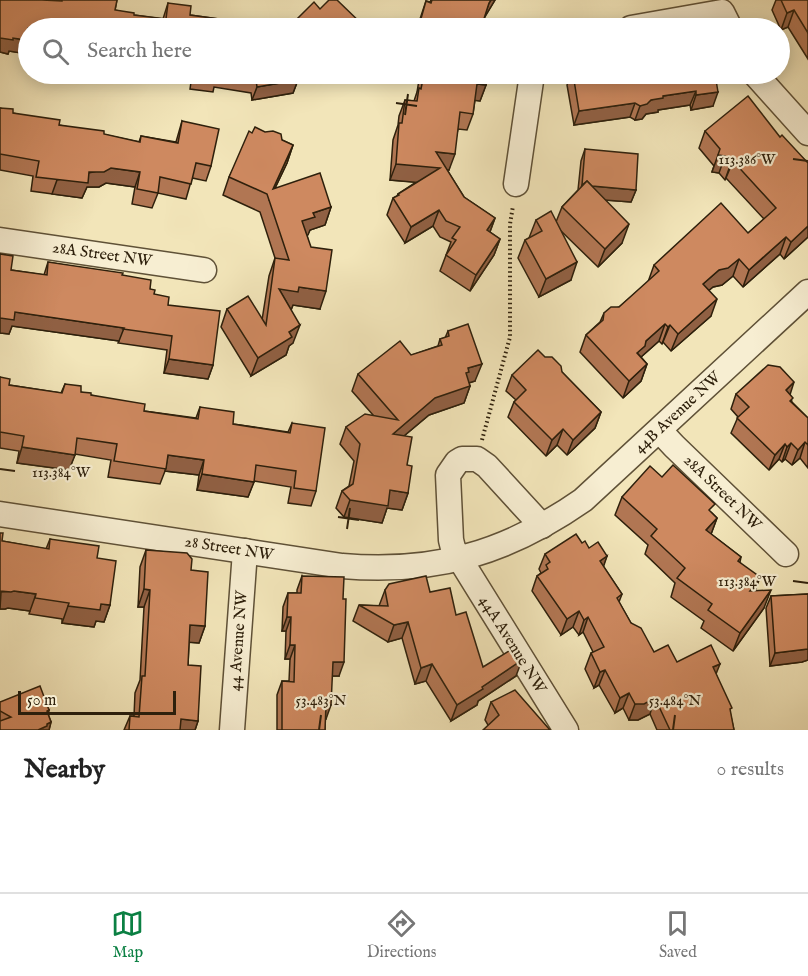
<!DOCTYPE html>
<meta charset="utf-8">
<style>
body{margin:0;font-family:"IM FELL English",serif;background:#f2f2f2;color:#222}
.scale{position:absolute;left:18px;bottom:15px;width:158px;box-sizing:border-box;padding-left:6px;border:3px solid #2e200c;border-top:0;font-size:16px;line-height:21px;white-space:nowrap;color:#2e200c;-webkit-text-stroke:4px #f7eed2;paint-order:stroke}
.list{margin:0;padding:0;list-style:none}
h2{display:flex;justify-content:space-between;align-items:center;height:78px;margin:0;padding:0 24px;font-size:26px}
h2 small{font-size:20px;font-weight:400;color:#767676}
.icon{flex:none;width:33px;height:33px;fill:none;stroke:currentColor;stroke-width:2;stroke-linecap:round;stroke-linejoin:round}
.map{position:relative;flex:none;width:808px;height:730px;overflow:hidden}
.search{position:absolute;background:#fff;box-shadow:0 3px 15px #0003;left:18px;right:18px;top:18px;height:66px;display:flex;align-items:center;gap:15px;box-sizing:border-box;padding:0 21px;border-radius:33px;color:#767676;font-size:22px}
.sheet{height:162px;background:#fff}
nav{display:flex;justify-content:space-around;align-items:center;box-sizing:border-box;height:84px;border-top:2px solid #e0e0e0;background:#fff;font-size:16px;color:#767676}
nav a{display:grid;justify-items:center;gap:3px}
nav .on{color:#0b8043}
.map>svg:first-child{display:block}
</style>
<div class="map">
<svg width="808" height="730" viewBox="0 0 808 730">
<rect width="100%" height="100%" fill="#f2e5b9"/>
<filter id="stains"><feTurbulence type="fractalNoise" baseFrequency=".00333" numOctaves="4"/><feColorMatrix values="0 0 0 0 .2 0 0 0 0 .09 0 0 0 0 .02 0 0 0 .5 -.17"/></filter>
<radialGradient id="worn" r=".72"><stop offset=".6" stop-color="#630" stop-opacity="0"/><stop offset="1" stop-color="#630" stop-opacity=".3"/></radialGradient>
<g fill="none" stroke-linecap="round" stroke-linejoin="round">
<defs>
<g id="minor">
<path d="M631 28 722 12 730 28"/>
<path d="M755 74 808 133"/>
<path d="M516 184 532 74"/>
<path d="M0 240 204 270"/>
<path d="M660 431 674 446 786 554"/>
<path d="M0 514 342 566C435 574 507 553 583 500L808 292"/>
<path d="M542 526 487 466 477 459H462L457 462 448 475 451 540 453 548 566 730"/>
<path d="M232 730 245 551"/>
</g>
</defs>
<use href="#minor" stroke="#5f5137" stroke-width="27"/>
<path stroke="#2e200c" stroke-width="4" stroke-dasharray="1.5 3" stroke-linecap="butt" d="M482 440 510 337V224L513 206"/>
<use href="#minor" stroke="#f7eed2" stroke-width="24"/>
</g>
<g fill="#b17653" stroke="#2e200c" stroke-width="1.5">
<path d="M0 0 59 1V0H117L115 10 134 15 163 19 168 3 190 15 226 20 28 28V51L23 50 21 53 9 51 8 54 0 52Z"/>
<path d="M431 0H495L485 16 481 28H417L426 1 430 2Z"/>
<path d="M776 0H808V59L788 27 781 30 772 10Z"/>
<path d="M320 9 366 28H294L297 19Z"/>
<path d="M181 74H297L298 80 293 93 252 100 251 93 214 87 213 92 190 89 192 75Z"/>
<path d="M420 74H488L486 85 480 101 475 100 473 114 467 130 458 129 449 170H447L464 197 495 218 490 232 500 239 494 255 470 291 440 271 451 242 440 237 433 226 405 243 387 215 393 198 397 196 398 194 416 182 390 180 393 140 398 125 399 116 405 100 414 101 417 92Z"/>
<path d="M571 74H715L713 106 691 110 690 105 658 110V112L646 114 642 119 635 120 630 117 574 125 567 85Z"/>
<path d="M0 108 13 113 59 125 139 142 141 136 176 142 182 121 211 166 206 181 192 178 186 199 158 193 152 208 132 204 135 187 106 183 99 187H87L82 198 31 191 33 176 0 170Z"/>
<path d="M705 131 780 137 808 163V237L784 259 780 254 743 287 733 276 722 285 713 287 709 290 711 316 671 351 663 342 662 344 659 341 641 357 647 364 641 381 623 398 580 352 586 335 600 322 604 313 619 307 648 282 654 265 748 233 764 219 726 178 725 180 719 173 712 172 714 166 699 148Z"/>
<path d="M252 133 282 140 293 145 287 163 275 188 331 207 325 225 310 230 307 235 320 309 293 305 291 310 293 343 289 346 286 355 251 376 221 327 227 309 262 320 269 276 275 258 260 212 223 195 229 177Z"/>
<path d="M585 149 636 190 631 202 605 200 622 243 598 267 561 231 571 280 539 297 518 258 525 240 529 238 536 220 556 222 562 207 578 190 581 161Z"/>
<path d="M0 254 11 270 44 275 48 262 122 275 150 289 154 294 168 305 213 365 208 379 164 373 167 350 118 343 119 341 12 326 9 334 0 333Z"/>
<path d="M448 331 475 381 469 383 470 386 464 403 429 415 404 436 407 465 408 493 402 510 387 508 382 523 344 517 336 508 342 491 349 486 354 461 340 444 346 427 373 415 352 391 358 374 438 346 440 339 445 338Z"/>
<path d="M562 372 601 412 595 428 567 455 557 445 546 456 508 417 514 402 516 400 506 391 512 375Z"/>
<path d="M0 377 9 385 61 393 65 384 81 392 144 411 196 418 200 407 233 424 288 432 292 423 316 491 311 506 288 503 291 487 254 481 248 497 197 490 199 475 165 471 160 484 108 477 111 460 75 454 69 470 17 463 19 451 0 448Z"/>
<path d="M736 394H790L792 402 808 418V468L800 458 792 465 785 459 782 462 779 459 769 470 731 433 738 417 731 409Z"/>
<path d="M662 477 712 513 717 518 711 534 741 557 740 562 764 608 733 651 701 628 704 621 671 597 675 583 645 554 648 545 615 515 622 497Z"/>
<path d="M0 533 2 541 46 549 50 539 97 558 110 605 104 622 96 621 94 627 62 623V619L29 614 30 611 8 608 5 609H0Z"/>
<path d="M582 543 589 548 607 556 603 566 622 594 619 602 631 623 654 652 677 662 716 674 730 712 734 730H657L650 714 638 720H629L623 708 615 713 599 685 594 688 585 669 591 653 593 652 583 632 579 635 573 627 561 635 532 591 537 576 541 573 539 569 545 554Z"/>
<path d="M146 550 191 570 205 626 199 643 189 642 188 665 198 721 195 730H124L130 716H134L135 693 140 680 144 607H138L140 567Z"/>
<path d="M302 576 339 676H332L326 719H325V730H277V695L282 681H289L290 659H285L286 631H282L283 607 288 593H297V590Z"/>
<path d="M385 590 430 592 456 615 483 667 516 676 478 701 477 705 451 721 426 681 415 684 402 638 388 642 353 621 359 605 379 606Z"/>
<path d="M808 594V660L802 662 770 666 766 608 771 596Z"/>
<path d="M0 702 49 710 48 714 51 722 49 730H0Z"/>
<path d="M491 702 550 730 488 725 485 720Z"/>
</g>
<g fill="#906043" stroke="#2e200c" stroke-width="1.5">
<path d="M491 0H495L483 20 489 3Z"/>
<path d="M794 10 788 27 781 30 787 13Z"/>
<path d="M0 38H13L26 40 21 53 9 51 8 54 0 52Z"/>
<path d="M298 80 293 93 252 100 257 87Z"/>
<path d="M477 84 486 85 480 101 471 100Z"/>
<path d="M696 91 690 105 658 110V112L646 114 642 119 635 120 640 106 651 100 663 96Z"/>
<path d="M718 92 713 106 691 110 696 95Z"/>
<path d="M635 103 630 117 574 125 579 111Z"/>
<path d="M293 145 287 163 269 201 273 189Z"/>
<path d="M436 152 455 154 449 170 439 169 434 184 390 180 396 164Z"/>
<path d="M718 155 725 156 719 173 712 172Z"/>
<path d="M733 161 726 178 725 180 731 163Z"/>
<path d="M111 168 140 172 135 187 106 183 99 187H87L82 198 52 194 57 180Z"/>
<path d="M582 185 636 190 631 202 578 198Z"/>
<path d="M331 207 325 225 310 230 308 235 296 239 302 221 313 213Z"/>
<path d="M439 210 433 226 405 243 411 227Z"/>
<path d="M495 218 489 234 487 230Z"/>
<path d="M629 224 622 243 598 267 605 249Z"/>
<path d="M808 226V237L784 259 791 242Z"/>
<path d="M786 237 780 254 743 287 749 270Z"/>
<path d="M500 239 494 255 470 291 476 275Z"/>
<path d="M739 259 733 276 722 285 713 287 697 301 703 284 719 270Z"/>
<path d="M577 262 571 280 539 297 546 279Z"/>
<path d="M299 287 326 291 320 309 293 305 291 310 279 289Z"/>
<path d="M717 299 711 316 671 351 678 334Z"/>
<path d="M15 312 124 328 119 341 12 326 9 334 0 333V318Z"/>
<path d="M665 324 659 341 641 357 637 353 646 341Z"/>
<path d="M300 325 293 343 289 346 286 355 251 376 258 358 289 332Z"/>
<path d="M670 325 663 342 662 344 668 327Z"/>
<path d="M169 359 213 365 208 379 164 373Z"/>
<path d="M482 364 475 381 465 384 470 386 464 403 429 415 386 451 393 434 468 368Z"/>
<path d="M647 364 641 381 623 398 629 381Z"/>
<path d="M794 382 789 398 786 390Z"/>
<path d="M601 412 595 428 567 455 573 440Z"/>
<path d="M563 429 557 445 546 456 552 440Z"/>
<path d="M805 442 800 458 792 465 798 450Z"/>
<path d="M791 443 785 459 782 462 787 447Z"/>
<path d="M785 444 779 459 769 470 775 455Z"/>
<path d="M22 447 75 455 69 470 17 463Z"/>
<path d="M168 455 204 460 199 475 165 471Z"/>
<path d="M202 474 254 482 248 497 197 490Z"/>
<path d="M390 490 408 493 402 510 387 508 382 523 344 517 350 500Z"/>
<path d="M717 518 710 537 706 530Z"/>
<path d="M607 556 602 571 600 561Z"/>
<path d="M760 577 754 595 750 591Z"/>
<path d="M144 589 150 590 144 607H138Z"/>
<path d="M771 590 764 608 733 651 740 633Z"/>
<path d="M14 591 36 594 30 611 8 608 5 609H0L1 592Z"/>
<path d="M101 604 110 605 104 622 96 621 94 627 62 623 68 606Z"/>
<path d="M579 611 573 627 561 635 567 619Z"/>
<path d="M287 617H291L286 631H282Z"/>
<path d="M588 617 583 632 579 635 584 620Z"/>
<path d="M408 622 402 638 388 642 394 625Z"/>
<path d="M190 625 205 626 199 643 184 642Z"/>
<path d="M290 645H295L290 659H285Z"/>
<path d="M808 649V660L802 662 770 666 775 653Z"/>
<path d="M522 660 516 676 478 701 477 705 451 721 457 705 482 687Z"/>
<path d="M333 662H344L339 676H328Z"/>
<path d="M432 664 426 681 415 684 421 668Z"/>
<path d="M720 664 714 679 713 667Z"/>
<path d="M605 670 599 685 594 688 600 672Z"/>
<path d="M629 693 623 708 615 713 620 698Z"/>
<path d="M655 698 650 714 638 720H629L635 704Z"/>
<path d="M326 705H331L326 719H321Z"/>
<path d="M49 710 43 728 47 724 51 722 49 730H38L47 711Z"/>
<path d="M181 719 198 721 195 730H177Z"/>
</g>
<g fill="#ce8960" stroke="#2e200c" stroke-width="1.5">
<path d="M0 0H42L62 1V0H117L115 10 134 13V15L166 19 168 3 191 6 190 15 226 20 225 28H28V37L27 36 26 40 13 38V40L0 38Z"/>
<path d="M329 0H337L366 28H307L297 19 314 2 320 9Z"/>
<path d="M432 0H491L489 3 481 28H430V25L420 22 426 1 431 3Z"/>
<path d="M781 0H808V33L794 10 787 13Z"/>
<path d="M195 74H297L298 80 257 87 256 80 218 74V79L195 75Z"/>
<path d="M424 74H488L486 85 477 84 473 114 460 112 455 154 436 152 464 197 495 218 487 230 500 239 476 275 446 255 456 240 452 238 460 227 446 221 439 210 411 227 393 198 399 195 398 194 440 168 396 164 399 123H402L405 100 417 101 419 88 421 89Z"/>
<path d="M573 74H715L718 92 696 95V91L663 96V98L651 100 647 104 640 106 635 103 579 111Z"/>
<path d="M748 96 780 137 782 135 808 163V226L791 242 786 237 749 270 739 259 728 268 719 270 703 284 717 299 678 334 670 325 668 327 665 324 646 341 645 346 637 353 647 364 629 381 586 335 603 320 604 313 611 307H619L659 271 654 265 721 203 748 233 776 208 733 161 731 163 725 156 718 155 720 149 705 131Z"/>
<path d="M0 108 13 109V113L60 120 59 125 104 131V134L140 142 141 136 178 143 182 121 219 129 211 166 196 163 191 184 160 177 158 193 137 189 140 172 111 168 104 172H89L88 183 36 177 39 161 0 154Z"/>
<path d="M255 127 265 132 273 131 281 134 282 140 293 145 273 189 320 173 331 207 313 213 315 217 302 221 311 247 332 250 326 291 299 287 298 292 279 289 300 325 289 332 292 337 258 358 227 309 248 296 266 325 275 258 289 260 267 194 229 177 249 131 252 133Z"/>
<path d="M585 149 638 154 636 190 592 186 587 181 582 185Z"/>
<path d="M587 181 629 224 605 249 562 207Z"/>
<path d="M551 211 577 262 546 279 525 240 542 231 536 220Z"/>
<path d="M0 254 13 256 11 270 47 275 48 262 123 273 122 275 151 280 150 289 155 290 154 294 169 297 168 305 220 311 213 365 169 359 172 336 123 329 124 328 15 312 14 320 0 318Z"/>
<path d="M468 324 482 364 468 368 469 372 466 373 470 386 435 398 393 434 412 437 407 465 412 466 408 493 390 490 388 506 350 500 342 491 353 484 360 444 346 427 365 414 398 420 358 374 400 341 411 355 442 345 440 339 449 336 448 331Z"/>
<path d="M538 350 545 357H552L561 366 562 372 601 412 573 440 563 429 552 440 514 402 526 390 512 375Z"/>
<path d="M768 365 780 367 794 382 786 390 793 398 790 401 808 418V445L805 442 798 450 791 443 787 447 785 444 775 455 737 418 749 407 736 394Z"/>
<path d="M0 377 10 379 9 385 62 393 65 384 81 386V392L91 393V395L145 404 144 411 198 419 200 407 234 412 233 424 290 433 292 423 325 428 316 491 294 488 296 471 256 465 254 482 202 474 204 460 168 455 166 469 114 461 117 444 77 438 75 455 22 447 24 436 0 432Z"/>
<path d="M673 465 715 504 709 510 717 518 706 530 741 557 738 561 760 577 750 591 771 590 740 633 708 610 712 604 677 578 685 568 651 536 657 529 622 497 650 466 662 477Z"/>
<path d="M0 533H3L2 541 49 549 50 539 99 546 97 558 116 561 110 605 101 604 100 610 68 606 69 603 35 598 36 594 14 591 11 592 0 591Z"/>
<path d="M576 534 582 543 585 541 589 548 598 542 607 556 600 561 622 594 617 598 631 623 641 628 654 652 668 645 677 662 711 645 720 664 713 667 732 708 730 709 734 730H670L655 698 644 704H635L629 693 620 698 605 670 600 672 591 653 604 647 588 617 584 620 579 611 567 619 537 576 548 569 546 565 550 562 545 554Z"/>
<path d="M146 550 187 553 192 559 191 570 208 572 205 626 190 625 188 665 201 666 198 721 181 719 180 730H129L130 716 139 717 142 676H145L150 590 144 589Z"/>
<path d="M302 576 344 577 343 599H346L344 662H333L331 705H326L325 730H282V681L294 682 295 645H290L291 617H287L288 593H301Z"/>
<path d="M426 576 430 592 450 588 456 615 466 612 483 667 514 648 522 660 482 687 483 689 457 705 432 664 421 668 408 622 394 625 359 605 388 606 385 590 389 584Z"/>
<path d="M808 594V649L775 653 771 596Z"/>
<path d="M40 686 49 710 47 711 51 722 47 724V726L38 730H0V721L11 717 0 711V702Z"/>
<path d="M515 690 550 730H483L499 715 491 702Z"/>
</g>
<path fill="none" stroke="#2e200c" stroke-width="2" d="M396 103 417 106M405 115 408 94M793 159 808 161M0 469 15 471M338 517 359 520M347 529 350 508M793 581 808 583M319 730 321 715M673 730 675 715"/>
<g text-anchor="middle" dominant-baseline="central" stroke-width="4.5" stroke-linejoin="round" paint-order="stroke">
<g font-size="16" fill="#2e200c" stroke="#f7eed2">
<text transform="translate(102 255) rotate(8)">28A Street NW</text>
<text transform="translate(678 413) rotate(-43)">44B Avenue NW</text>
<text transform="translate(722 493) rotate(44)">28A Street NW</text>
<text transform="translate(229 549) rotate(9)">28 Street NW</text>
<text transform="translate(239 641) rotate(-86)">44 Avenue NW</text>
<text transform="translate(512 645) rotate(58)">44A Avenue NW</text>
</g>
</g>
<g font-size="15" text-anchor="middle" fill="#2e200c" stroke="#f7eed2" stroke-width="4.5" stroke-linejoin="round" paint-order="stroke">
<text x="747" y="164">113.386°W</text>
<text x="61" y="477">113.384°W</text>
<text x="747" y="586">113.384°W</text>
<text x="321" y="705">53.483°N</text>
<text x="675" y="705">53.484°N</text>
</g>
<rect width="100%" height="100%" filter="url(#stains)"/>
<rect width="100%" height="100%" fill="url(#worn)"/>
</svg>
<div class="scale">50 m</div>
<div class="search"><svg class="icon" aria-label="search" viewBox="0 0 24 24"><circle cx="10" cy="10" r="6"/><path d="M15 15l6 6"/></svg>Search here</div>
</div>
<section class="sheet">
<h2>Nearby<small>0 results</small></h2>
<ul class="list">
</ul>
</section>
<nav>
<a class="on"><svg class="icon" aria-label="map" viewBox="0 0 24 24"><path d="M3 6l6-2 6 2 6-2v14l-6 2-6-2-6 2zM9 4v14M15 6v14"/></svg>Map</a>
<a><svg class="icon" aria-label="directions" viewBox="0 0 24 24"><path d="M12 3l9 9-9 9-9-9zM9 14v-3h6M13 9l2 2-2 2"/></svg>Directions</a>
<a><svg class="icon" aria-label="saved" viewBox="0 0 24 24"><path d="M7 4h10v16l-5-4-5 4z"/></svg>Saved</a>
</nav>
